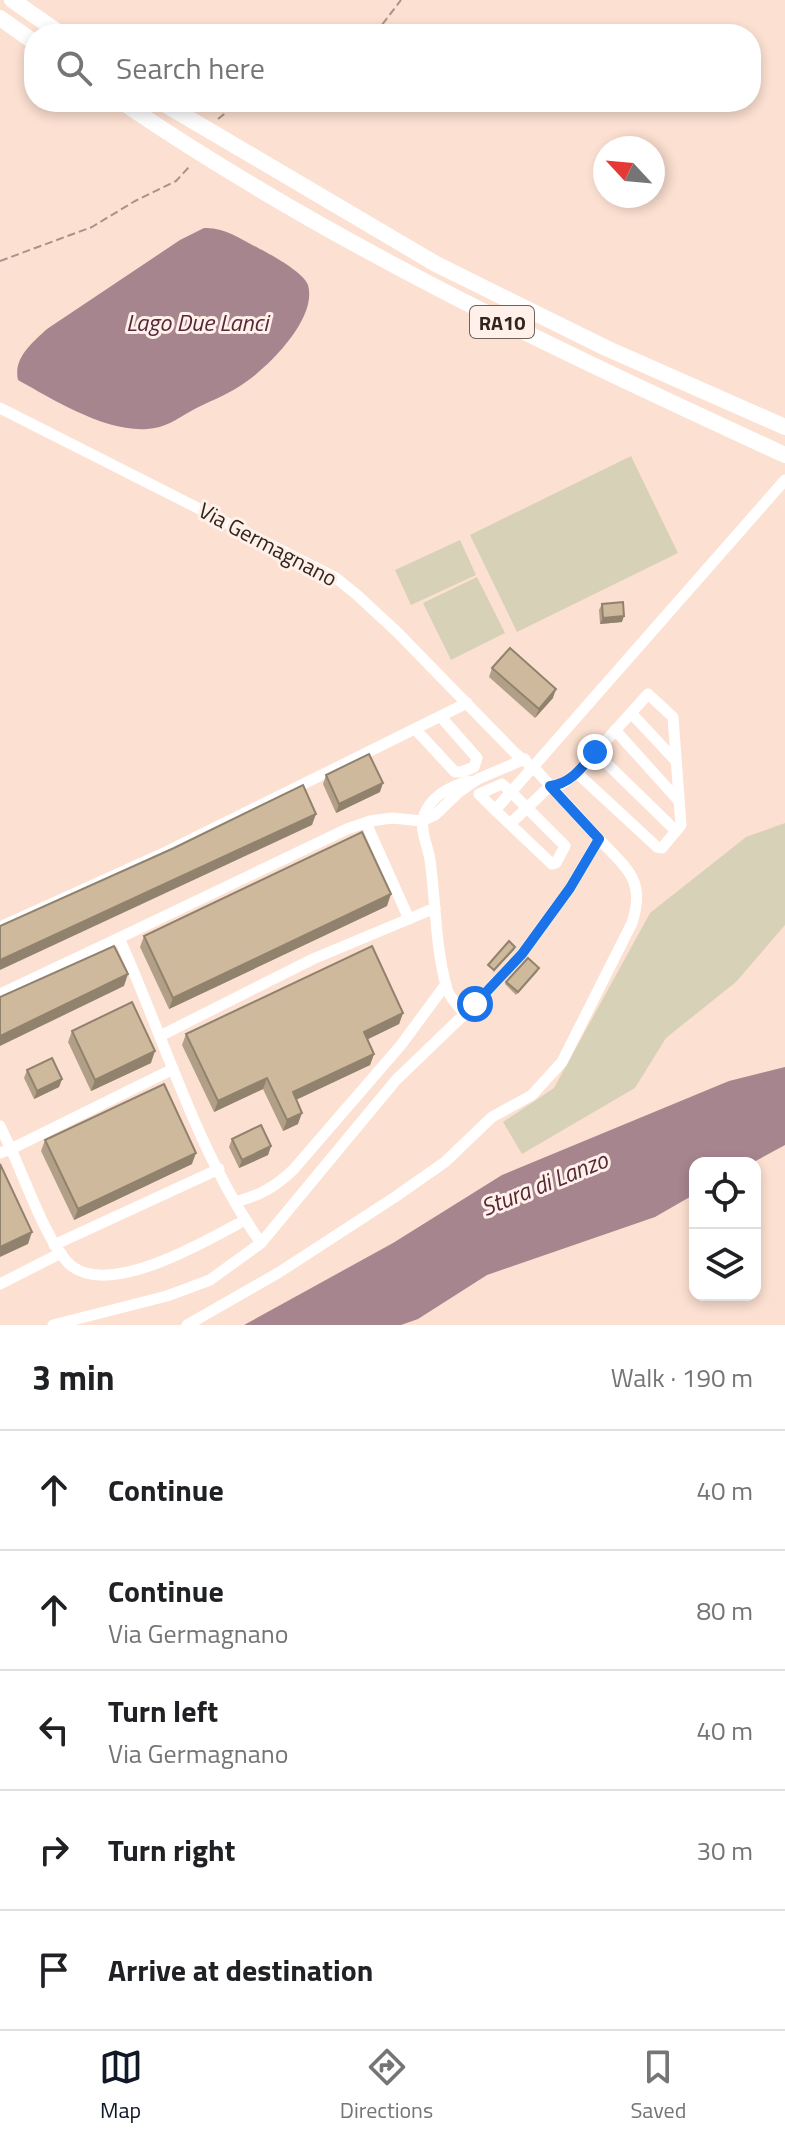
<!DOCTYPE html>
<meta charset="utf-8">
<style>
body{margin:0;font-family:"Titillium Web",sans-serif;background:#f6f6f6;color:#202124}
.controls{position:absolute;right:24px;bottom:24px;display:grid;overflow:hidden;border-radius:16px;box-shadow:0 4px 12px #0003}
.controls button{width:72px;height:72px;display:grid;place-items:center;padding:0;border:0;border-bottom:2px solid #e0e0e0;background:#fff;color:#202124;font:40px sans-serif}
.compass{position:absolute;left:593px;top:136px;width:72px;height:72px;border-radius:50%;background:#fff;box-shadow:0 4px 12px #0003;rotate:296deg}
.stop{position:absolute;width:24px;height:24px;margin:-18px;border:6px solid #1a73e8;border-radius:50%;background:#fff}
.stop.end{background:#1a73e8;border-color:#fff;box-shadow:0 2px 8px #0008}
.list{margin:0;padding:0;list-style:none}
h2{display:flex;justify-content:space-between;align-items:center;height:104px;margin:0;padding:0 32px;font-size:34px}
h2 small{font-size:26px;font-weight:400;color:#757577}
.list li{display:grid;grid-template-columns:52px 1fr auto;gap:24px;align-items:center;box-sizing:border-box;height:120px;padding:0 32px;border-top:2px solid #e0e0e0}
.list b{display:block;font-size:30px;white-space:nowrap}
.list p{margin:0;font-size:26px;white-space:nowrap;color:#757577}
.list em{font-size:26px;font-style:normal;color:#757577}
.icon{flex:none;width:44px;height:44px;fill:none;stroke:currentColor;stroke-width:2;stroke-linecap:round;stroke-linejoin:round}
.map{position:relative;flex:none;width:785px;height:1325px;overflow:hidden}
.search{position:absolute;background:#fff;box-shadow:0 4px 12px #0003;left:24px;right:24px;top:24px;height:88px;display:flex;align-items:center;gap:20px;box-sizing:border-box;padding:0 28px;border-radius:32px;color:#757577;font-size:30px}
.sheet{height:704px;background:#fff}
nav{display:flex;justify-content:space-around;align-items:center;box-sizing:border-box;height:112px;border-top:2px solid #e0e0e0;background:#fff;font-size:22px;color:#757577}
nav a{display:grid;justify-items:center;gap:4px}
nav .on{color:#111827}
.map>svg:first-child{display:block}
</style>
<div class="map">
<svg width="785" height="1325" viewBox="0 0 785 1325">
<rect width="100%" height="100%" fill="#fce0d1"/>
<g fill="#d7d2b7">
<path d="M631 456 678 553 517 632 470 535Z"/>
<path d="M460 540 476 575 411 605 395 570Z"/>
<path d="M477 577 505 633 451 660 423 603Z"/>
<path d="M785 823V925L736 982 666 1038 635 1088 522 1154 503 1122 554 1088 650 913 746 837Z"/>
</g>
<g fill="#a6858e">
<path d="M204 228C225 227 242 240 260 249 272 255 304 273 308 285 318 319 266 370 240 386 225 396 207 402 191 411 177 419 165 428 147 429 105 432 54 400 18 380 13 358 32 343 47 329L180 240Z"/>
<path d="M785 1067V1145L752 1163H695V1194L655 1217 487 1275 418 1319 401 1325H244L393 1243 502 1175 729 1081Z"/>
</g>
<g fill="none" stroke-linecap="round" stroke-linejoin="round">
<g stroke="#a89387" stroke-width="2" stroke-dasharray="8 4" stroke-linecap="butt">
<path d="M375 34 401 0"/>
<path d="M218 119 239 102"/>
<path d="M0 261 92 227 135 201 176 181 190 166"/>
</g>
<g stroke="#fff" stroke-width="11">
<path d="M0 408 336 578 356 594 397 632 515 753 536 770 599 839 570 888 522 954 475 1004 396 1080 261 1243 210 1280 167 1296 53 1325"/>
<path d="M631 713 676 761"/>
<path d="M416 730 455 772H461L474 767 477 758 441 717"/>
<path d="M615 730 679 801"/>
<path d="M595 752 676 831"/>
<path d="M511 792 565 846 556 863 552 864 495 810Z"/>
<path d="M495 810 479 794 502 784 511 792 785 480"/>
<path d="M366 823 409 919"/>
<path d="M510 824 550 786 562 784 577 773 648 694 673 717 681 825 662 848 657 847 577 773"/>
<path d="M0 927 166 852 467 703"/>
<path d="M0 994 119 938"/>
<path d="M465 1014C459 1006 450 999 447 989 435 947 436 903 430 860 428 847 420 830 423 818 429 797 450 786 469 781"/>
<path d="M160 1036 313 959 435 908"/>
<path d="M173 1069 11 1149C24 1177 50 1251 73 1267 114 1296 208 1240 245 1220"/>
<path d="M0 1126 11 1149 0 1153"/>
<path d="M235 1202C259 1196 275 1187 293 1170L401 1045 446 984"/>
<path d="M261 1243C196 1151 165 1039 119 938L347 829 370 821 392 818 422 821 435 815 459 792 478 779 525 759"/>
<path d="M54 1245 219 1169"/>
<path d="M0 1284 61 1253"/>
<path d="M187 1325 278 1273 395 1197 445 1162 492 1117 532 1095 562 1062 632 923C646 880 627 869 599 839"/>
</g>
<g stroke="#fff" stroke-width="16">
<path d="M12 0 61 34"/>
<path d="M0 18 34 42"/>
<path d="M122 102C330 244 557 350 785 455"/>
<path d="M161 102 436 264 606 348 785 427"/>
</g>
</g>
<g fill="#b29f87">
<path d="M602 604 622 622 600 624 599 610Z"/>
<path d="M492 668 553 698 535 718 489 677Z"/>
<path d="M326 775 380 792 336 813 323 784Z"/>
<path d="M387 906 169 1009 140 947 144 936Z"/>
<path d="M538 971 516 995 505 984 506 982Z"/>
<path d="M403 1013 399 1024 368 1039 374 1054 370 1065 296 1100 298 1124 283 1131 263 1089 214 1112 182 1045 186 1034Z"/>
<path d="M72 1031 151 1063 91 1091 68 1042Z"/>
<path d="M27 1070 62 1079 59 1087 34 1099 24 1078Z"/>
<path d="M232 1139 271 1146 268 1155 239 1168 229 1147Z"/>
<path d="M45 1140 192 1164 74 1220 41 1151Z"/>
</g>
<g fill="#91826e">
<path d="M624 616 622 622 600 624 603 618Z"/>
<path d="M556 689 553 698 535 718 539 709Z"/>
<path d="M383 783 380 792 336 813 339 804Z"/>
<path d="M316 814 312 825 0 970V960Z"/>
<path d="M391 894 387 906 169 1009 173 998Z"/>
<path d="M515 947 514 950 492 973 494 970Z"/>
<path d="M128 974 124 986 0 1046V1036Z"/>
<path d="M403 1013 399 1024 360 1043 364 1032Z"/>
<path d="M155 1051 151 1063 91 1091 95 1080Z"/>
<path d="M374 1054 370 1065 289 1103 293 1092Z"/>
<path d="M267 1078 263 1089 214 1112 218 1101Z"/>
<path d="M62 1079 59 1087 34 1099 37 1091Z"/>
<path d="M302 1113 298 1124 283 1131 287 1120Z"/>
<path d="M271 1146 268 1155 239 1168 242 1160Z"/>
<path d="M196 1153 192 1164 74 1220 78 1209Z"/>
<path d="M32 1232 28 1244 0 1257V1247Z"/>
</g>
<g fill="#cfb99d" stroke="#91826e" stroke-width="2">
<path d="M623 602 624 616 603 618 602 604Z"/>
<path d="M510 648 556 689 539 709 492 668Z"/>
<path d="M369 754 383 783 339 804 326 775Z"/>
<path d="M303 785 316 814 0 960V926L174 848Z"/>
<path d="M362 832 391 894 173 998 144 936Z"/>
<path d="M509 941 515 947 494 970 488 965Z"/>
<path d="M114 946 128 974 0 1036V997Z"/>
<path d="M372 946 403 1013 364 1032 374 1054 293 1092 302 1113 287 1120 267 1078 218 1101 186 1034Z"/>
<path d="M528 958 539 968 518 992 506 982Z"/>
<path d="M132 1002 155 1051 95 1080 72 1031Z"/>
<path d="M52 1058 62 1079 37 1091 27 1070Z"/>
<path d="M164 1084 196 1153 78 1209 45 1140Z"/>
<path d="M261 1125 271 1146 242 1160 232 1139Z"/>
<path d="M0 1164 32 1232 0 1247Z"/>
</g>
<g fill="none" stroke-linecap="round" stroke-linejoin="round">
<path stroke="#1a73e8" stroke-width="10" d="M475 1004 522 954 570 888 599 839 550 786C571 784 582 767 595 752"/>
</g>
<g text-anchor="middle" dominant-baseline="central" stroke-width="6" stroke-linejoin="round" paint-order="stroke">
<rect fill="#fff1e9" stroke="#70625b" stroke-width="2" x="470" y="306" width="64" height="32" rx="6"/>
<g font-size="20" font-weight="bold" fill="#32251e">
<text x="502" y="322">RA10</text>
</g>
<g font-size="22" fill="#32251e" stroke="#fff1e9">
<text transform="translate(268 544) rotate(28)">Via Germagnano</text>
</g>
<g font-size="24" font-style="italic" fill="#562737" stroke="#fff1e9">
<text x="197" y="322">Lago Due Lanci</text>
<text transform="translate(544 1183) rotate(-22)">Stura di Lanzo</text>
</g>
</g>
</svg>
<div class="controls">
<button><svg class="icon" aria-label="locate" viewBox="0 0 24 24"><circle cx="12" cy="12" r="6"/><path d="M12 2v4M12 18v4M2 12h4M18 12h4"/></svg></button>
<button><svg class="icon" aria-label="layers" viewBox="0 0 24 24"><path d="M12 4l9 5-9 5-9-5zM3 14l9 5 9-5"/></svg></button>
</div>
<svg class="compass" viewBox="-18 -18 36 36"><path d="M0-13l5 13h-10z" fill="#e53935"/><path d="M0 13l5-13h-10z" fill="#757577"/></svg>
<div class="stop" style="left:475px;top:1004px"></div>
<div class="stop end" style="left:595px;top:752px"></div>
<div class="search"><svg class="icon" aria-label="search" viewBox="0 0 24 24"><circle cx="10" cy="10" r="6"/><path d="M15 15l6 6"/></svg>Search here</div>
</div>
<section class="sheet">
<h2>3 min<small>Walk · 190 m</small></h2>
<ul class="list">
<li><svg class="icon" aria-label="ahead" viewBox="0 0 24 24"><path d="M12 20V5M6 11l6-6 6 6"/></svg><div><b>Continue</b></div><em>40 m</em></li>
<li><svg class="icon" aria-label="ahead" viewBox="0 0 24 24"><path d="M12 20V5M6 11l6-6 6 6"/></svg><div><b>Continue</b><p>Via Germagnano</p></div><em>80 m</em></li>
<li><svg class="icon" aria-label="left" viewBox="0 0 24 24"><path d="M17 20v-9H6M10 6l-5 5 5 5"/></svg><div><b>Turn left</b><p>Via Germagnano</p></div><em>40 m</em></li>
<li><svg class="icon" aria-label="right" viewBox="0 0 24 24"><path d="M7 20v-9h11M14 6l5 5-5 5"/></svg><div><b>Turn right</b></div><em>30 m</em></li>
<li><svg class="icon" aria-label="arrive" viewBox="0 0 24 24"><path d="M6 21V4h12l-3 4 3 4H6"/></svg><div><b>Arrive at destination</b></div></li>
</ul>
</section>
<nav>
<a class="on"><svg class="icon" aria-label="map" viewBox="0 0 24 24"><path d="M3 6l6-2 6 2 6-2v14l-6 2-6-2-6 2zM9 4v14M15 6v14"/></svg>Map</a>
<a><svg class="icon" aria-label="directions" viewBox="0 0 24 24"><path d="M12 3l9 9-9 9-9-9zM9 14v-3h6M13 9l2 2-2 2"/></svg>Directions</a>
<a><svg class="icon" aria-label="saved" viewBox="0 0 24 24"><path d="M7 4h10v16l-5-4-5 4z"/></svg>Saved</a>
</nav>
